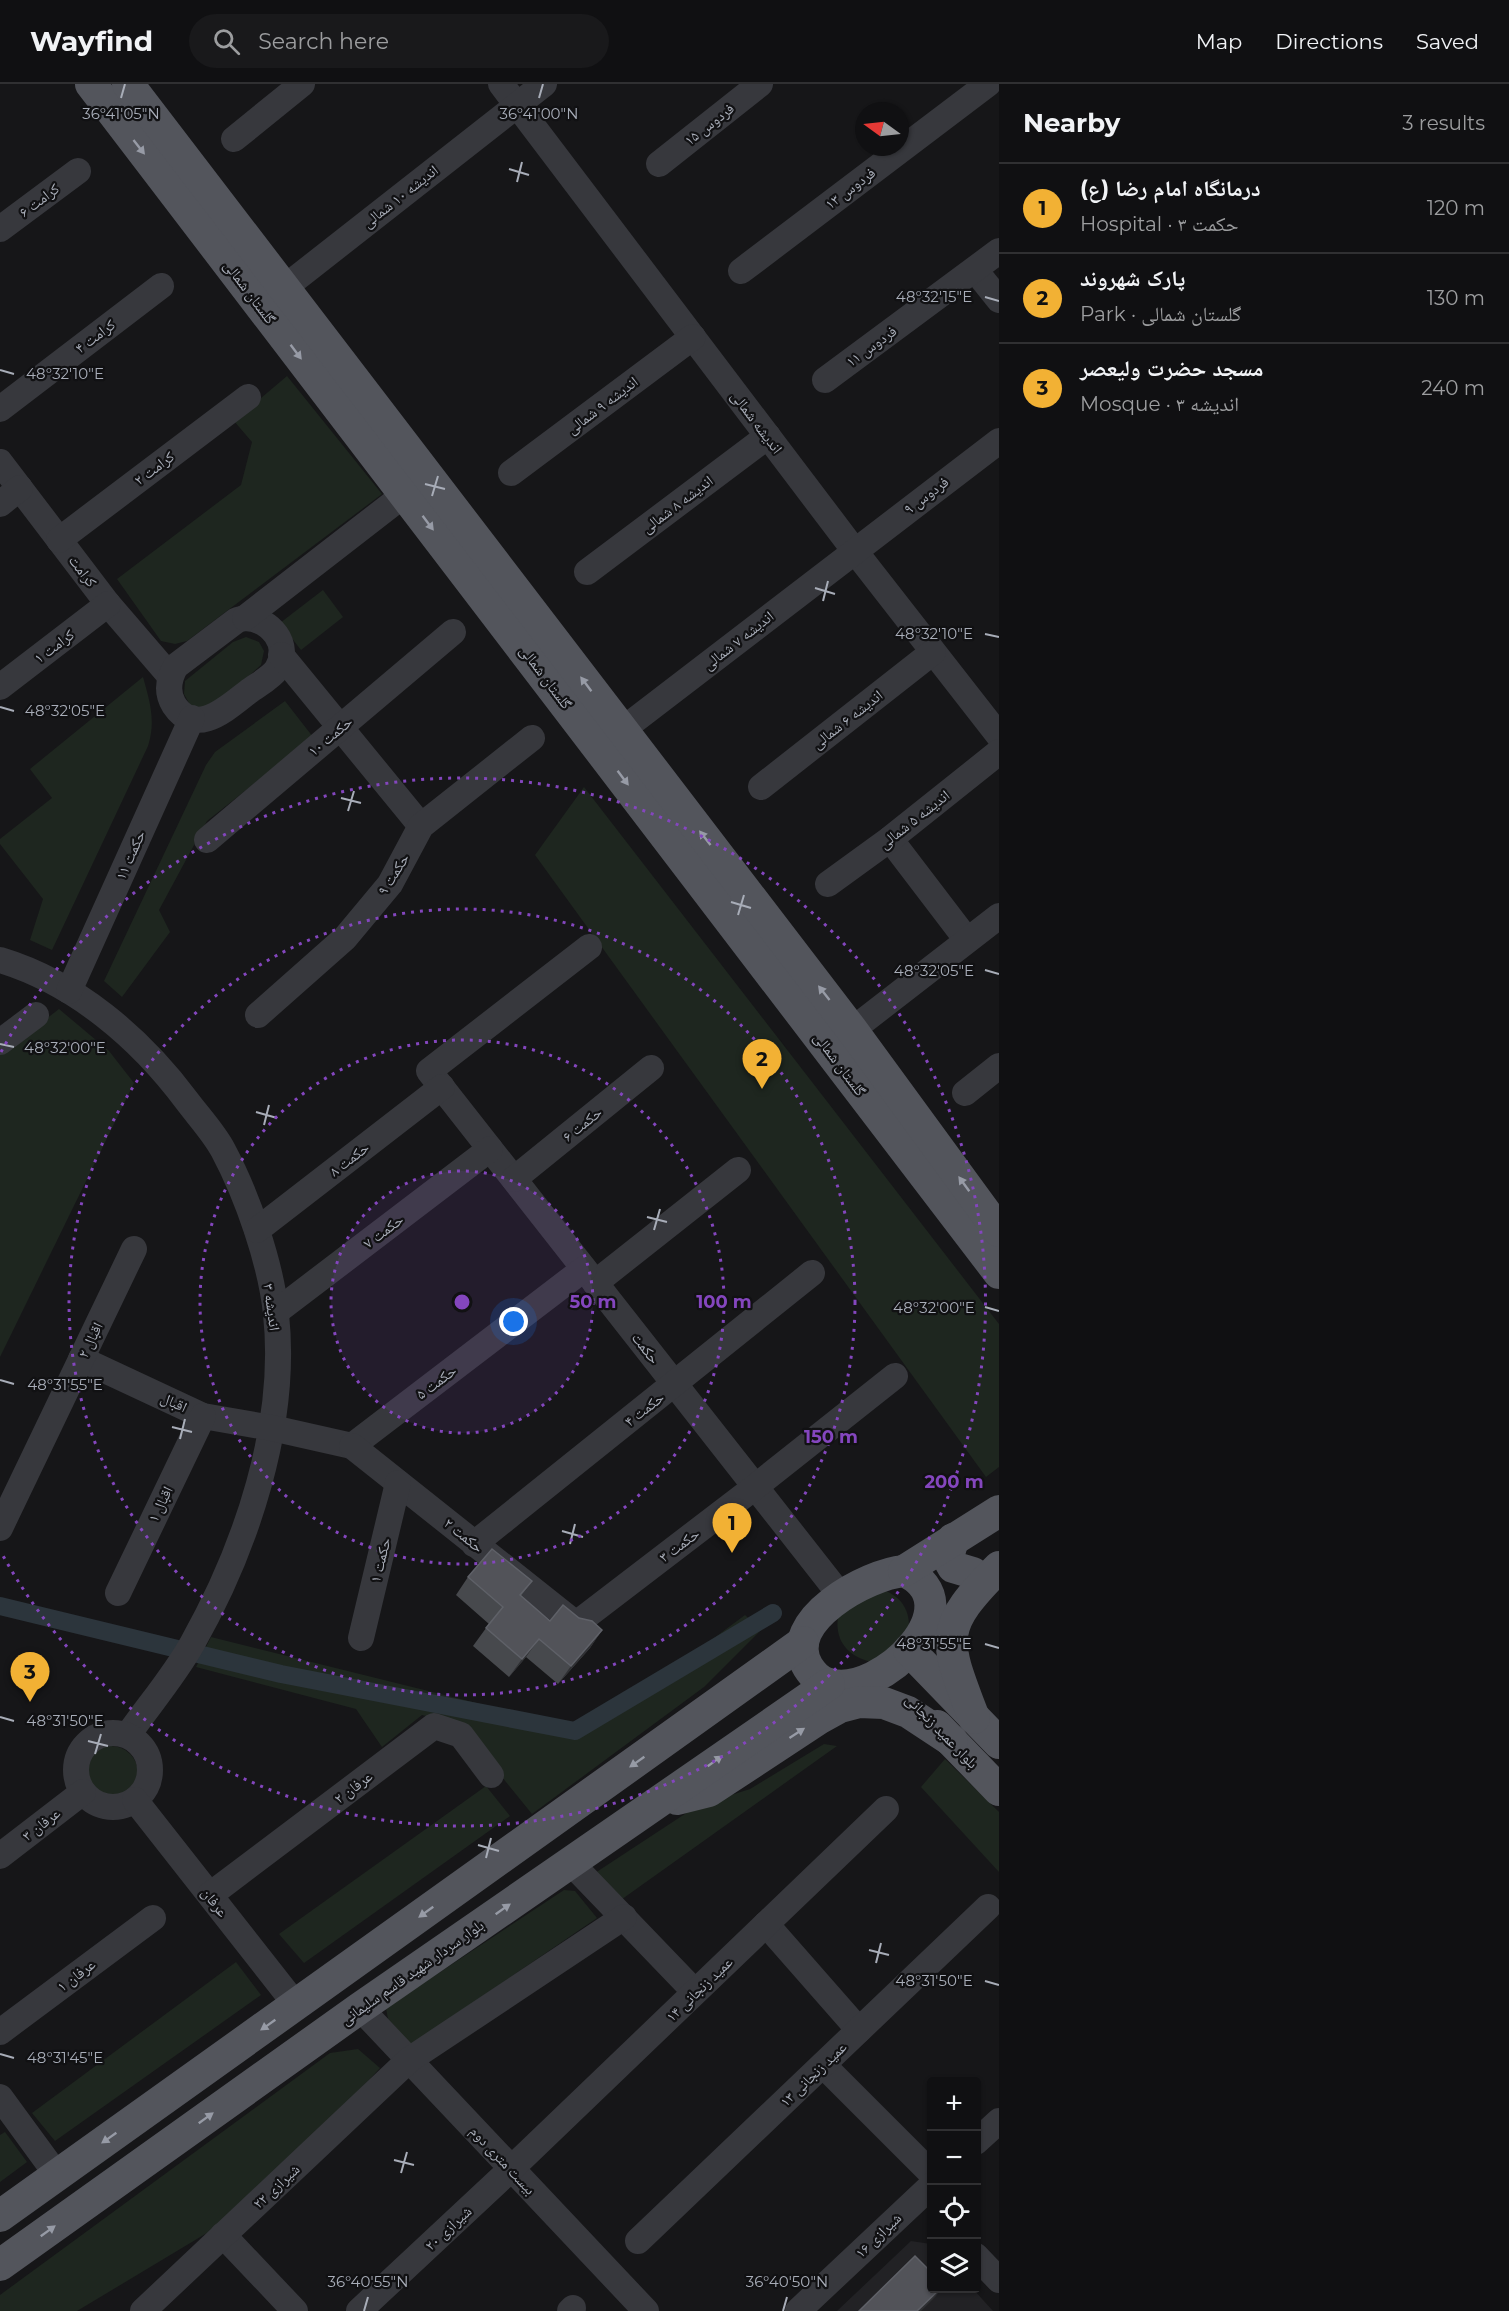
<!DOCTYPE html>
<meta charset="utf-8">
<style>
body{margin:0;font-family:Montserrat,"Noto Naskh Arabic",sans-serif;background:#19191b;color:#f1f3f6}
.controls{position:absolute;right:18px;bottom:18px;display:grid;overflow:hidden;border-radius:6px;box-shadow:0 2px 4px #0004}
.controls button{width:54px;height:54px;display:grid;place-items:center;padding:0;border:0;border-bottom:2px solid #303032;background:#101012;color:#f1f3f6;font:30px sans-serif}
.compass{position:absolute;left:855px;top:18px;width:54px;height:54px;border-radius:50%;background:#101012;box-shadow:0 2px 4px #0004;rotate:285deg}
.you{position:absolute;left:514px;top:1238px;width:21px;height:21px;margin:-15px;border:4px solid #fff;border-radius:50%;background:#1a73e8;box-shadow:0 0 0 9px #1a73e833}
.badge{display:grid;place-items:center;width:39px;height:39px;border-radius:50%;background:#f2b134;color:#111;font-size:20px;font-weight:700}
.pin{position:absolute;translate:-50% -50px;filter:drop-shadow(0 2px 3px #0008)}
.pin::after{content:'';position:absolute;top:32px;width:21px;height:18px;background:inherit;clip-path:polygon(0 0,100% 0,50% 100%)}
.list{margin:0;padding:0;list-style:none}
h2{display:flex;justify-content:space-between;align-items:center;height:78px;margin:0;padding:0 24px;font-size:26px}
h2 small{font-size:20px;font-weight:400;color:#9c9d9f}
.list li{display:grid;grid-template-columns:39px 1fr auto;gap:18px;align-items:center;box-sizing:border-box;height:90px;padding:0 24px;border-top:2px solid #303032}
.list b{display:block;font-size:22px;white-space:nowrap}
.list p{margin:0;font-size:20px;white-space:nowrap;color:#9c9d9f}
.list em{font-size:20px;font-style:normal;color:#9c9d9f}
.icon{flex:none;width:33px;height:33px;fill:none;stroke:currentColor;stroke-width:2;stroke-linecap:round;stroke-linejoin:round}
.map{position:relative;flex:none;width:999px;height:2227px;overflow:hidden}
header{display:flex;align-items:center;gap:36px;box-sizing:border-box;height:84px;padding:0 30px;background:#101012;border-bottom:2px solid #303032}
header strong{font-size:28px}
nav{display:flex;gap:33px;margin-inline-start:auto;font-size:21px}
.search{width:420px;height:54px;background:#19191b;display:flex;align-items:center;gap:15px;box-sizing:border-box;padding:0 21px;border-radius:33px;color:#9c9d9f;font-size:22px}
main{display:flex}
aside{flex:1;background:#101012}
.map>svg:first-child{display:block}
</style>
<header>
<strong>Wayfind</strong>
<div class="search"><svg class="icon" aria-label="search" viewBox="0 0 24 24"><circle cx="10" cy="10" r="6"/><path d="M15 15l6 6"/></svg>Search here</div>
<nav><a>Map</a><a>Directions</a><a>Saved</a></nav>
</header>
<main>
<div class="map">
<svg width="999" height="2227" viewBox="0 0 999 2227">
<rect width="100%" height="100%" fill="#161618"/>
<path fill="#222225" d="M911 2157 931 2160 932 2204 973 2205 993 2227H837Z"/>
<g fill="#1e261f">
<path d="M287 292 382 410 187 557 175 560 161 557 117 495 241 401 252 358 234 337Z"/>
<path d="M323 506 343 533 301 566 280 539Z"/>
<path d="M246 553 259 558 264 567 261 581 211 626 190 621 184 610 185 597 233 558Z"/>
<path d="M143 593C150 618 156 637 148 662L52 866 30 856 43 815 0 760V755L52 714 30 685Z"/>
<path d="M285 617 313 653 207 737 159 826 170 848 122 913 104 897 206 681 215 668Z"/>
<path d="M584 703 999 1240V1383L986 1393 535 771Z"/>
<path d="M59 925 109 967 134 999 0 1273V971Z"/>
<path d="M882 1505C904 1514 912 1529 908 1553L871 1578C843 1571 832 1551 840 1524Z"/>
<path d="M745 1531 761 1546 704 1603 532 1730 459 1640 422 1631 382 1663 356 1625 196 1583 211 1553 589 1647Z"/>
<path d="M824 1660 837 1662 618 1818 595 1789 697 1722 750 1705Z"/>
<circle cx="111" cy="1689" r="27"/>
<path d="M945 1675 999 1728V1788L921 1703Z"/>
<path d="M486 1702 510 1732 304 1879 279 1850Z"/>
<path d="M564 1806 575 1807 597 1834 411 1961 388 1935 386 1924Z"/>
<path d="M236 1878 261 1911 55 2057 32 2029Z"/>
<path d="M358 1965 380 1984 257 2119 77 2227H0V2211L330 1969Z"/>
<path d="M5 2048 27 2078 0 2098V2051Z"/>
</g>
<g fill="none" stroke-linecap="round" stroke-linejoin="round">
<path stroke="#2c353c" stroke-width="18" d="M0 1522 281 1590 575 1647 773 1529"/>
<g stroke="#37383d" stroke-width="26">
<path d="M501 0 854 466 999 652"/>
<path d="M234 55 302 0"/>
<path d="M659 80 760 0"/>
<path d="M0 145 78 87"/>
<path d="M975 186 999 216"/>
<path d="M741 187 988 0"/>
<path d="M284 204 544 0"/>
<path d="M825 296 999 167"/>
<path d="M0 325 161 202"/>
<path d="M0 378 108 520 170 592"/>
<path d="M511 389 693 253"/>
<path d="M0 420 20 404"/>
<path d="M59 456 248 313"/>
<path d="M587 488 768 352"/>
<path d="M245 534C270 535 292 560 277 585 271 594 257 601 248 608 227 624 196 654 174 621 166 608 169 594 176 582L237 536Z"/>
<path d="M245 534 405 410"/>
<path d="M281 571 421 742"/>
<path d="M0 603 108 520"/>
<path d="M622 646 999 357"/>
<path d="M761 703 933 568"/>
<path d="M890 755 967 856"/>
<path d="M207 756 453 548"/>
<path d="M828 800 890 755 999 668"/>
<path d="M589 863 429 987 841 1512"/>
<path d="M0 876C76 899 140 954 187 1017 199 1033 214 1049 223 1066 247 1111 271 1179 276 1230 288 1341 246 1464 192 1560 174 1592 149 1621 128 1651"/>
<path d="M69 907 192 634"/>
<path d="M258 931 345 854 390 800 421 742 532 654"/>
<path d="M852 946 999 832"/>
<path d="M0 958 36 931"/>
<path d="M965 1009 999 982"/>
<path d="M514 1095 651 984"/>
<path d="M257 1146 442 1003"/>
<path d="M595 1199 738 1086"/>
<path d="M276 1228 490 1065"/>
<path d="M81 1275 203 1332 272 1344 352 1362 584 1185"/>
<path d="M352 1362 576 1540 755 1403 895 1292"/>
<path d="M0 1444 134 1165"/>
<path d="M474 1460 812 1189"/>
<path d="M118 1509 203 1332"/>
<path d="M361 1554 398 1399"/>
<circle cx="113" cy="1686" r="37"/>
<path d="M135 1716 296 1921"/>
<path d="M0 1772 83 1708"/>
<path d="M570 1778 695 1908"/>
<path d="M210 1811 434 1642 461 1651 491 1691"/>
<path d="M766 1840 859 1946"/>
<path d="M360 1924 646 2227"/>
<path d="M0 1948 153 1834"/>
<path d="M823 1981 932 2090"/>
<path d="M0 2013 57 2091"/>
<path d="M976 2058 999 2037"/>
<path d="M223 2151 295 2227"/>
<path d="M638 2157 988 1823"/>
<path d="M976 2172 999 2196"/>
<path d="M143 2227 409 1976 624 1833"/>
<path d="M359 2227 511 2085 886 1725"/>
<path d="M570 2227 573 2224"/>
<path d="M798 2227 932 2101"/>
</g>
<g stroke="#53555c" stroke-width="32">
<path d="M91 0 999 1189"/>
<path d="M128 0 852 946 999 1147"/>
<path d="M953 1455 948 1474 953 1483 973 1489"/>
<path d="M904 1487C977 1520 881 1615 829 1600 820 1598 813 1591 808 1583 780 1537 868 1490 904 1487Z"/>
<path d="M904 1487 999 1427"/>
<path d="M909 1566 999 1659"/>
<path d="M974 1634C944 1555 937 1545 999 1483"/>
<path d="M937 1642 999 1706"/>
<path d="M677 1715 709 1707 820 1634 840 1623 859 1618 884 1619 908 1628 952 1657"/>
<path d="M0 2132 803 1558"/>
<path d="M0 2181 360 1924 829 1600"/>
</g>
</g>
<path fill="#47494d" d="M468 1493 532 1497 521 1512 550 1537 579 1534 602 1546 590 1564 558 1600 526 1573 509 1593 473 1562 489 1540 456 1511Z"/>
<g fill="#2f3033">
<path d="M602 1546 590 1564 558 1600 571 1582Z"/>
<path d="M539 1555 526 1573 509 1593 522 1575Z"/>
<path d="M940 2205H941L936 2212 921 2227H917Z"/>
</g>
<g fill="#525359" stroke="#5f6168" stroke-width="1.5">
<path d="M492 1465 532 1497 520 1511 550 1537 563 1521 579 1534 592 1537 602 1546 571 1582 539 1555 522 1575 486 1544 503 1523 468 1493Z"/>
<path d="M915 2172 932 2189V2205H940L917 2227H859Z"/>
</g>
<defs><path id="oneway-solid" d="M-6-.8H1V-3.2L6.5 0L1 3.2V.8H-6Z" transform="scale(1.5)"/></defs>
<g fill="#979ba6">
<use href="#oneway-solid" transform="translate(139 63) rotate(52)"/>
<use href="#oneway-solid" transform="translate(296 268) rotate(53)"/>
<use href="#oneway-solid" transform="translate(428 439) rotate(53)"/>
<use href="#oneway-solid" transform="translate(586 600) rotate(-127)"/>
<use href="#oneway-solid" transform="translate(623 694) rotate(53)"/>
<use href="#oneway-solid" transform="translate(705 754) rotate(-128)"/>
<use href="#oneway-solid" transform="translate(824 909) rotate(-128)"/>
<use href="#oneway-solid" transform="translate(964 1100) rotate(-126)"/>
<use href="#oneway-solid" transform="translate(797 1649) rotate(-33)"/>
<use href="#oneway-solid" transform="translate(715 1677) rotate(-35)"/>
<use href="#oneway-solid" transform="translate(637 1678) rotate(145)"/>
<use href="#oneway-solid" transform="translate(503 1825) rotate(-35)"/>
<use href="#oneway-solid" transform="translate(426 1828) rotate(144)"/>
<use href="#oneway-solid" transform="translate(268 1941) rotate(145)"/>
<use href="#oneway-solid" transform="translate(206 2034) rotate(-36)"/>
<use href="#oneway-solid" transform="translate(109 2054) rotate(145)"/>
<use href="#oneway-solid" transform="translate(48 2147) rotate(-36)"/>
</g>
<path fill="none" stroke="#a8adb8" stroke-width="2" d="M121 14 125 0M539 14 543 0M509 85 529 91M517 98 522 78M985 213 999 217M0 286 14 290M425 400 445 405M432 412 438 392M815 504 835 510M823 517 828 497M985 550 999 553M0 623 14 627M341 714 361 719M348 727 354 707M731 818 751 824M738 831 744 811M985 886 999 890M0 960 14 963M256 1028 277 1034M264 1041 269 1021M647 1133 667 1138M654 1146 660 1125M985 1223 999 1227M0 1296 14 1300M172 1343 192 1348M180 1355 185 1335M562 1447 583 1453M570 1460 575 1440M985 1560 999 1564M0 1633 14 1637M88 1657 108 1662M95 1670 101 1650M478 1761 499 1767M486 1774 491 1754M869 1866 889 1871M876 1879 881 1859M985 1897 999 1901M0 1970 14 1974M394 2076 414 2081M401 2089 407 2068M364 2227 368 2213M783 2227 787 2213"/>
<circle cx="462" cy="1218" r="131" fill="#8446be" fill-opacity=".12"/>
<g fill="none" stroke="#8446be" stroke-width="3" stroke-dasharray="3 6">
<circle cx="462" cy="1218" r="131"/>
<circle cx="462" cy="1218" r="262"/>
<circle cx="462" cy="1218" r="393"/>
<path d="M1 968A524 524 0 1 1 1 1468"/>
</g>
<g text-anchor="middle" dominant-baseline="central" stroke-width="4.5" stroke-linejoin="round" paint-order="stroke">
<g font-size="15" fill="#a8adb8" stroke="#111113">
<text transform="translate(709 40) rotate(-38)">فردوس ۱۵</text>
<text transform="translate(850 104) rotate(-37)">فردوس ۱۳</text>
<text transform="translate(400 112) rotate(-38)">اندیشه ۱۰ شمالی</text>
<text transform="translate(39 116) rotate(-37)">کرامت ۶</text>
<text transform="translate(250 208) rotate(53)">گلستان شمالی</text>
<text transform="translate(95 252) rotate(-37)">کرامت ۴</text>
<text transform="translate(871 262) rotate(-36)">فردوس ۱۱</text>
<text transform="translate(602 321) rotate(-37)">اندیشه ۹ شمالی</text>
<text transform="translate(757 338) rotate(53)">اندیشه شمالی</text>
<text transform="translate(154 384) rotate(-37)">کرامت ۲</text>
<text transform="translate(926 411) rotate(-37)">فردوس ۹</text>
<text transform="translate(677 420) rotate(-37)">اندیشه ۸ شمالی</text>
<text transform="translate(83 487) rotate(53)">کرامت</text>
<text transform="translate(738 556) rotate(-38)">اندیشه ۷ شمالی</text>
<text transform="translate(54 562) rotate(-37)">کرامت ۱</text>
<text transform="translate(546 593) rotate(53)">گلستان شمالی</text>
<text transform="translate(847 635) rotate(-38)">اندیشه ۶ شمالی</text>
<text transform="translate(330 652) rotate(-40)">حکمت ۱۰</text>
<text transform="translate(914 735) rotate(-38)">اندیشه ۵ شمالی</text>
<text transform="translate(130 771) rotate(-66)">حکمت ۱۱</text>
<text transform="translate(393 790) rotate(-58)">حکمت ۹</text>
<text transform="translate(840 980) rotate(53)">گلستان شمالی</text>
<text transform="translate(582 1040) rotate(-39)">حکمت ۶</text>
<text transform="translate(349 1075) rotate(-38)">حکمت ۸</text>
<text transform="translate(383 1147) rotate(-37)">حکمت ۷</text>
<text transform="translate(272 1223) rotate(82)">اندیشه ۳</text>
<text transform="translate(90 1256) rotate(-64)">اقبال ۲</text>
<text transform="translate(646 1264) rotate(52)">حکمت</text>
<text transform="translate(436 1298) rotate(-37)">حکمت ۵</text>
<text transform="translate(174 1318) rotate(25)">اقبال</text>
<text transform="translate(644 1325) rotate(-38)">حکمت ۴</text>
<text transform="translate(160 1420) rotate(-64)">اقبال ۱</text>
<text transform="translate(464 1451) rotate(39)">حکمت ۲</text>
<text transform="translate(679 1461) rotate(-37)">حکمت ۳</text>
<text transform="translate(380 1476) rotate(-76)">حکمت ۱</text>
<text transform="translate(942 1647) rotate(46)">بلوار عمید زنجانی</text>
<text transform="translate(353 1703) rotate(-37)">عرفان ۲</text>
<text transform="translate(41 1740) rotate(-38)">عرفان ۳</text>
<text transform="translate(215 1818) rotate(52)">عرفان</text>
<text transform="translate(412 1888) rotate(-35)">بلوار سردار شهید قاسم سلیمانی</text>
<text transform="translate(76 1891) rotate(-37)">عرفان ۱</text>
<text transform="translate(699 1905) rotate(-44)">عمید زنجانی ۱۴</text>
<text transform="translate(813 1990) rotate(-44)">عمید زنجانی ۱۳</text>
<text transform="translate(503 2076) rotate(47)">بیست متری دوم</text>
<text transform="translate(276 2102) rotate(-43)">شیرازی ۲۲</text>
<text transform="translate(448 2144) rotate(-43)">شیرازی ۲۰</text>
<text transform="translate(878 2151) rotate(-44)">شیرازی ۱۶</text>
</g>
</g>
<g font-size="15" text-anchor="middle" fill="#a8adb8" stroke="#111113" stroke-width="4.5" stroke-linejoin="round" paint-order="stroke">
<text x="539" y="35">36°41'00"N</text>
<text x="121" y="35">36°41'05"N</text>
<text x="934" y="218">48°32'15"E</text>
<text x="65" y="295">48°32'10"E</text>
<text x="934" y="555">48°32'10"E</text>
<text x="65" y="632">48°32'05"E</text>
<text x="934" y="892">48°32'05"E</text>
<text x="65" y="969">48°32'00"E</text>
<text x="934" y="1229">48°32'00"E</text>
<text x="65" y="1306">48°31'55"E</text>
<text x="934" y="1565">48°31'55"E</text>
<text x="65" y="1642">48°31'50"E</text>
<text x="934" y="1902">48°31'50"E</text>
<text x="65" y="1979">48°31'45"E</text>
<text x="368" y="2203">36°40'55"N</text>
<text x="787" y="2203">36°40'50"N</text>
</g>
<circle cx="462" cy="1218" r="9" fill="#8446be" stroke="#111113" stroke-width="3"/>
<g font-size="18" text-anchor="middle" font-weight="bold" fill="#8446be" stroke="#111113" stroke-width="4.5" stroke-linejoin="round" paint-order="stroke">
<text x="593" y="1224">50 m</text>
<text x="724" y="1224">100 m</text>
<text x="831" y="1359">150 m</text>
<text x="954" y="1404">200 m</text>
</g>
</svg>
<div class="controls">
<button>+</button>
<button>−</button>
<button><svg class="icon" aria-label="locate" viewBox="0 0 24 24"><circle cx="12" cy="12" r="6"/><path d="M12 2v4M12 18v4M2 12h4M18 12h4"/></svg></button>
<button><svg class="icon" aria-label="layers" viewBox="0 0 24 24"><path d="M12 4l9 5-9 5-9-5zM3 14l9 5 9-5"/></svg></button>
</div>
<svg class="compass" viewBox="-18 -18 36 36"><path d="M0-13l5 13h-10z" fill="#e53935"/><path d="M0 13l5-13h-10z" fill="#9c9d9f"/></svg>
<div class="you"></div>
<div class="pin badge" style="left:732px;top:1469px">1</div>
<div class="pin badge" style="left:762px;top:1005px">2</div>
<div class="pin badge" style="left:30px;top:1618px">3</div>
</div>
<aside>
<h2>Nearby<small>3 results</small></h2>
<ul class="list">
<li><span class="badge">1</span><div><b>درمانگاه امام رضا (ع)</b><p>Hospital · حکمت ۳</p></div><em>120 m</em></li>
<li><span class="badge">2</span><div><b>پارک شهروند</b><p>Park · گلستان شمالی</p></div><em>130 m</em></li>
<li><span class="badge">3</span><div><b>مسجد حضرت ولیعصر</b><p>Mosque · اندیشه ۳</p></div><em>240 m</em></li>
</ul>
</aside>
</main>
